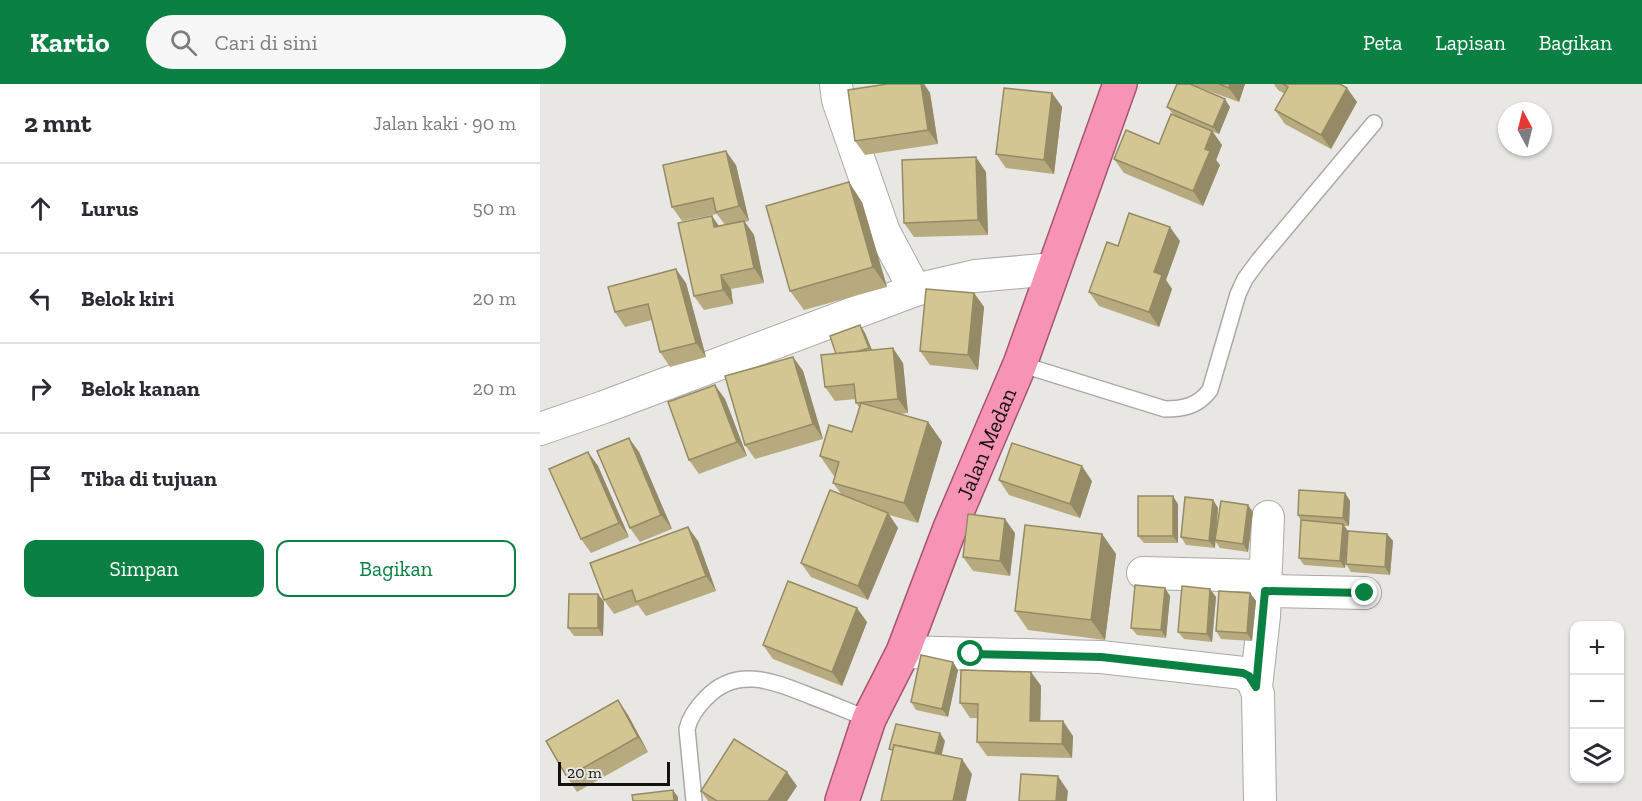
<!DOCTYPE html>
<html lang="id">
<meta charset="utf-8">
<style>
body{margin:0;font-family:"Zilla Slab",serif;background:#f7f7f7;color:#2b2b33}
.controls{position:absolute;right:18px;bottom:18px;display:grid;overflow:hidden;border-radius:12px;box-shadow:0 2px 4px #0004}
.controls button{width:54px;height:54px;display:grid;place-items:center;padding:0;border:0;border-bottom:2px solid #e1e1e2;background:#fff;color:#2b2b33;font:30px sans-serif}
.compass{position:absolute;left:958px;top:18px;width:54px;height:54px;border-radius:50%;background:#fff;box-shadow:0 2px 4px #0004;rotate:353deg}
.scale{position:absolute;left:18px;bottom:15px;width:112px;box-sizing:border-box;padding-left:6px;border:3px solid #111110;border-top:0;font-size:16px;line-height:21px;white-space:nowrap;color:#111110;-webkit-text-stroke:4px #e8e7e4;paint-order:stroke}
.stop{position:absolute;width:18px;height:18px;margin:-14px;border:4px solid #0b8043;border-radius:50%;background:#fff}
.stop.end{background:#0b8043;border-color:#fff;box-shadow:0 2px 6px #0008}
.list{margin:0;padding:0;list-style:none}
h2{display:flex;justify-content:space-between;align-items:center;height:78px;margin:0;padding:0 24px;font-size:26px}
h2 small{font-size:20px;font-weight:400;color:#7c7c81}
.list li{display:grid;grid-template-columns:39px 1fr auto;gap:18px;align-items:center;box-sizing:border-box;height:90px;padding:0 24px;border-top:2px solid #e1e1e2}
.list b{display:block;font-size:22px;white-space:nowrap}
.list em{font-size:20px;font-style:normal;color:#7c7c81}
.actions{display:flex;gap:12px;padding:18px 24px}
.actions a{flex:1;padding:14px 0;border:2px solid #0b8043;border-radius:12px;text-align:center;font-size:21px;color:#0b8043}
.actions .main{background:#0b8043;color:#fff}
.icon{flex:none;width:33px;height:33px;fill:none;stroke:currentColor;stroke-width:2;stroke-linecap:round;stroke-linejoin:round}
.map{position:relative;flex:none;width:1102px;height:717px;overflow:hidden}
header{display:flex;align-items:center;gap:36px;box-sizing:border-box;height:84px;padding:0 30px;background:#0b8043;color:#fff}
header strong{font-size:28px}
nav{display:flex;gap:33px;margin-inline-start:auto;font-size:21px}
.search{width:420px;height:54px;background:#f7f7f7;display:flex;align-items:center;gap:15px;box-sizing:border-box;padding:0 21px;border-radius:33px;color:#7c7c81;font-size:22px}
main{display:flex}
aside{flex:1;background:#fff}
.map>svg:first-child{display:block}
</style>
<header>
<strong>Kartio</strong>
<div class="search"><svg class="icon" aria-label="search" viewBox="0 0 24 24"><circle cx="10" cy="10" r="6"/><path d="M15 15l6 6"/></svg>Cari di sini</div>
<nav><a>Peta</a><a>Lapisan</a><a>Bagikan</a></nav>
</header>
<main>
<aside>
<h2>2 mnt<small>Jalan kaki · 90 m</small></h2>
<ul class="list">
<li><svg class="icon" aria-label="ahead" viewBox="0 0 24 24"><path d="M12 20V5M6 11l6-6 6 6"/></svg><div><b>Lurus</b></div><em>50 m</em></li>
<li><svg class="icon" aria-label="left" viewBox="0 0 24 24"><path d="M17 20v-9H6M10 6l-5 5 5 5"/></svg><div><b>Belok kiri</b></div><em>20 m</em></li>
<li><svg class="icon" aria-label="right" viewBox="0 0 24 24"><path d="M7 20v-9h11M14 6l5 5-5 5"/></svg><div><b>Belok kanan</b></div><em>20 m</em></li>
<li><svg class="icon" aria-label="arrive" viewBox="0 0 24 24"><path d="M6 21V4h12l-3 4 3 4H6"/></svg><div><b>Tiba di tujuan</b></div></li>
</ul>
<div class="actions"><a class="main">Simpan</a><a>Bagikan</a></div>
</aside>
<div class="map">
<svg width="1102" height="717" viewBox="0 0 1102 717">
<rect width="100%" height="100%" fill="#e8e7e4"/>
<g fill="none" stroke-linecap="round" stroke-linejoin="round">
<defs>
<g id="service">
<path d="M480 280 625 325C644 325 658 322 670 306L698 210 705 195 719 176 834 39"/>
<path d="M154 717 147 645C150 632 157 623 166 614 198 580 237 599 273 613 292 620 310 628 329 635"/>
</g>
<g id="minor">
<path d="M296 0 298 16 344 148 375 206"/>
<path d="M0 345 64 323 375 206 435 192 514 185"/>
<path d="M603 489 725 492"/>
<path d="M725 507 825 509"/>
<path d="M363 568 561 573 703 589 713 597 718 610 720 717"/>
<path d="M716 603 724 532 728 433"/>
</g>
<g id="trunk">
<path id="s1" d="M302 717 329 635 363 568 410 444 480 280 580 0"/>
</g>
</defs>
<use href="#service" stroke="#aaa9a6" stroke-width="18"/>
<use href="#minor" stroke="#aaa9a6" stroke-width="34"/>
<use href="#trunk" stroke="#a55570" stroke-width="36"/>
<use href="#service" stroke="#fff" stroke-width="15"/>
<use href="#minor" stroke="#fff" stroke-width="32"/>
<use href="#trunk" stroke="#f794b6" stroke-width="33"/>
</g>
<g fill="#b6aa7e">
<path d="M347 0H384L390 9 398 60 325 71 315 57Z"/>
<path d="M651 0H705L699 18 658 3 690 23 679 50 673 48 682 61 676 76 680 81 663 122 584 89 574 75 619 60 633 30 627 23 652 1Z"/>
<path d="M734 0H800L817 18 791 65 745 40 735 26 745 10 738 6Z"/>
<path d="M512 9 522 23 514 90 466 84 456 70Z"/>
<path d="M196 81 209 137 205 138 214 151 224 199 191 205 193 220 164 226 154 212 185 141 177 130 142 137 132 123Z"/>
<path d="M446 88 448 151 374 153 364 139Z"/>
<path d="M322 118 347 203 264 226 250 207Z"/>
<path d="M640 157 626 196 632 205 619 243 559 222 549 208 578 162Z"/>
<path d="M146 199 166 273 130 283 120 268 112 236 85 243 75 228Z"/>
<path d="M434 209 444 223 438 286 390 281 380 267Z"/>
<path d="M320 241 325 249 332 266 363 279 368 329 360 330 388 338 402 358 378 439 349 431 358 444 328 516 271 493 261 479 302 411 293 399 295 392H294L280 372 312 348 319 323 316 319V315L295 317 285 303 296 270Z"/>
<path d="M253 273 263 287 283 355 215 375 205 361Z"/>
<path d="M185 315 207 372 159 390 149 376Z"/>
<path d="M48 368 58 382 89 453 51 469 41 455Z"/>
<path d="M99 368 132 445 100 458 90 444Z"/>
<path d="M459 396 552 397 540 434 469 411Z"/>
<path d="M805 409 810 417 809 442H804L808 447 847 450 853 457 850 491 811 488 806 480 808 448 805 484 764 481 759 474 761 437 758 431Z"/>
<path d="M673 416 678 424 676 449 713 428 708 468 680 464 675 457V464L646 461 641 453Z"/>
<path d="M638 420V459H604L598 452Z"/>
<path d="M475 449 470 492 433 487 423 473Z"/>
<path d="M562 450 576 470 565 556 488 546 475 527Z"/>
<path d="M158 457 176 507 106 532 98 521 74 530 64 516Z"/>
<path d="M670 505 676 513 672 558 644 555 638 548Z"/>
<path d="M710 509 716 517 712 557 681 555 676 547Z"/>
<path d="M58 510 64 518 63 552H34L28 544Z"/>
<path d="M630 512 626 554 597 551 591 544Z"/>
<path d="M327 538 302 602 233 575 223 561Z"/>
<path d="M418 586 408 633 376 626 371 618Z"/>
<path d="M491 588 501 602 500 637 533 652 532 674 447 672 437 658 438 634H430L420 619Z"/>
<path d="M78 616 88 631 108 668 37 708 27 693Z"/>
<path d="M257 702 247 717H168L161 707Z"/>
</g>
<g fill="#948b66">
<path d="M381 0H384L390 9 398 60 388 46Z"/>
<path d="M690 0H705L699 18 689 4Z"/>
<path d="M807 4 817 18 791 65 781 51Z"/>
<path d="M512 9 522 23 514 90 504 76Z"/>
<path d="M685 15 690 23 679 50 673 43Z"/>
<path d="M672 47 682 61 676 76 680 81 663 122 653 107 665 65Z"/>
<path d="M186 67 196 81 209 137 199 122Z"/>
<path d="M436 73 446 88 448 151 438 136Z"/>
<path d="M309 98 322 118 347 203 333 183Z"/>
<path d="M172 132 182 146 174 143Z"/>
<path d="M204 137 214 151 224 199 214 184Z"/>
<path d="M630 143 640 157 626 196 632 205 619 243 609 228 614 188Z"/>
<path d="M136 185 146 199 166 273 156 259Z"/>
<path d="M181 191 191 205 193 220 183 206Z"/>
<path d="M434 209 444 223 438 286 428 271Z"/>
<path d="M320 241 325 249 334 271 329 264Z"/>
<path d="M353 264 363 279 368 329 358 315Z"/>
<path d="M253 273 263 287 283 355 273 340Z"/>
<path d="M175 301 185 315 207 372 197 358Z"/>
<path d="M388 338 402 358 378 439 364 419Z"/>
<path d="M89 354 99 368 132 445 121 431Z"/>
<path d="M48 368 58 382 89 453 79 439Z"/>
<path d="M542 382 552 397 540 434 530 420Z"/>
<path d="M805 409 810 417 809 442 803 434Z"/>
<path d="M633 412 638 420V459L633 452Z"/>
<path d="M673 416 678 424 675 464 669 457Z"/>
<path d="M708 421 713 428 708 468 703 460Z"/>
<path d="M348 429 358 444 328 516 318 502Z"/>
<path d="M465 435 475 449 470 492 460 477Z"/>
<path d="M803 440 808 447 805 484 800 477Z"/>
<path d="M148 443 158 457 176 507 166 492Z"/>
<path d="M562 450 576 470 565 556 551 536Z"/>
<path d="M847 450 853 457 850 491 845 483Z"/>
<path d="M625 504 630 512 626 554 621 546Z"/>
<path d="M670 505 676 513 672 558 667 550Z"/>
<path d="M710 509 716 517 712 557 707 549Z"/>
<path d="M58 510 64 518 63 552 58 544Z"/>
<path d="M317 524 327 538 302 602 292 588Z"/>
<path d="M413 578 418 586 408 633 402 625Z"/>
<path d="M491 588 501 602 500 651 490 637Z"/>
<path d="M78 616 88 631 108 668 98 653Z"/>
<path d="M523 637 533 652 532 674 522 660Z"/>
<path d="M400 649 405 657 399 682 394 675Z"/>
<path d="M422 675 432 690 426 717H413Z"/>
<path d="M247 688 257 702 247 717H228Z"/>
<path d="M518 692 528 707 527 717H516Z"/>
<path d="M133 706 138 713V717H134Z"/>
</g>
<g fill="#d4c692" stroke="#948b66" stroke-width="1.5">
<path d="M347 0H381L388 46 315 57 308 6Z"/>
<path d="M637 0H650L685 15 673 43 627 23Z"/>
<path d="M679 0H690L689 4Z"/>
<path d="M743 0H800L807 4 781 51 735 26 748 3Z"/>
<path d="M464 4 512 9 504 76 456 70Z"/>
<path d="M631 30 672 47 665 65 670 67 653 107 574 75 586 46 619 60Z"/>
<path d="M186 67 199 122 176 128 173 114 132 123 123 81Z"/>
<path d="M436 73 438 136 364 139 362 76Z"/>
<path d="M309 98 333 183 250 207 226 122Z"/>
<path d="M589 129 630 143 614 188 622 191 609 228 549 208 567 158 578 162Z"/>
<path d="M172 132 174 143 204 137 214 184 181 191 183 206 154 212 138 139Z"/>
<path d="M136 185 156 259 120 268 108 220 75 228 68 203Z"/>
<path d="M386 205 434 209 428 271 380 267Z"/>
<path d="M320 241 329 264 319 267 296 270 290 252Z"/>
<path d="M353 264 358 315 316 319 314 300 285 303 281 271Z"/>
<path d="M253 273 273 340 205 361 185 292Z"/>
<path d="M175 301 197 358 149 376 128 318Z"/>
<path d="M321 319 388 338 364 419 293 399 299 378 280 372 289 341 312 348Z"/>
<path d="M89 354 121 431 90 444 57 367Z"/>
<path d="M472 359 542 382 530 420 459 396Z"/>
<path d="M48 368 79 439 41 455 9 385Z"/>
<path d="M290 406 348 429 318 502 261 479Z"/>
<path d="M759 406 805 409 803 434 758 431Z"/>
<rect x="598" y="412" width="35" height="40"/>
<path d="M645 413 673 416 669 457 641 453Z"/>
<path d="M681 417 708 421 703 460 675 456Z"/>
<path d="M428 430 465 435 460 477 423 473Z"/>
<path d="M761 436 803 440 800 477 759 474Z"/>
<path d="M485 441 562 450 551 536 475 527Z"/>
<path d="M148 443 166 492 96 518 92 506 64 516 50 479Z"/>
<path d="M808 447 847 450 845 483 806 480Z"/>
<path d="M248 497 317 524 292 588 223 561Z"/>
<path d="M595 501 625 504 621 546 591 544Z"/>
<path d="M642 502 670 505 667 550 638 548Z"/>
<path d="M679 507 710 509 707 549 676 547Z"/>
<path d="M29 510H58V544H28Z"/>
<path d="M381 571 413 578 402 625 371 618Z"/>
<path d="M421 586 491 588 490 637H523L522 660 437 658 438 620 420 619Z"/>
<path d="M78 616 98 653 27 693 6 657Z"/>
<path d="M356 640 400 649 395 669 354 661 353 666 349 665Z"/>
<path d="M194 655 247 688 228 717H177L161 707Z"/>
<path d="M354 661 422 675 413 717H341Z"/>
<path d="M481 690 518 692 516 717H479Z"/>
<path d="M133 706 134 717H93L92 711Z"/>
</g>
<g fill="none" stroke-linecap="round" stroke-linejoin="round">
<path stroke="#0b8043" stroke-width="8" d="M431 570 561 573 703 589 709 592 716 603 725 507 825 509"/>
</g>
<g text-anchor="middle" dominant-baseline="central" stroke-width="6" stroke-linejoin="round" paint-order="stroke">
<g font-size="22" fill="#111110" stroke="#e8e7e4">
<text stroke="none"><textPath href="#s1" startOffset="386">Jalan Medan</textPath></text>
</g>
</g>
</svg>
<div class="controls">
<button>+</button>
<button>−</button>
<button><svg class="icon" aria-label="layers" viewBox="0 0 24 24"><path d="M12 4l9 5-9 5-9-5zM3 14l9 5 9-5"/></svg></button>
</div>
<svg class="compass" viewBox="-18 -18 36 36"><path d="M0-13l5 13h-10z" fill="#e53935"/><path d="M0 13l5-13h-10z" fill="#7c7c81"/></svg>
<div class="scale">20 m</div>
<div class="stop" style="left:431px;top:570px"></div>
<div class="stop end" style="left:825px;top:509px"></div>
</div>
</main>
